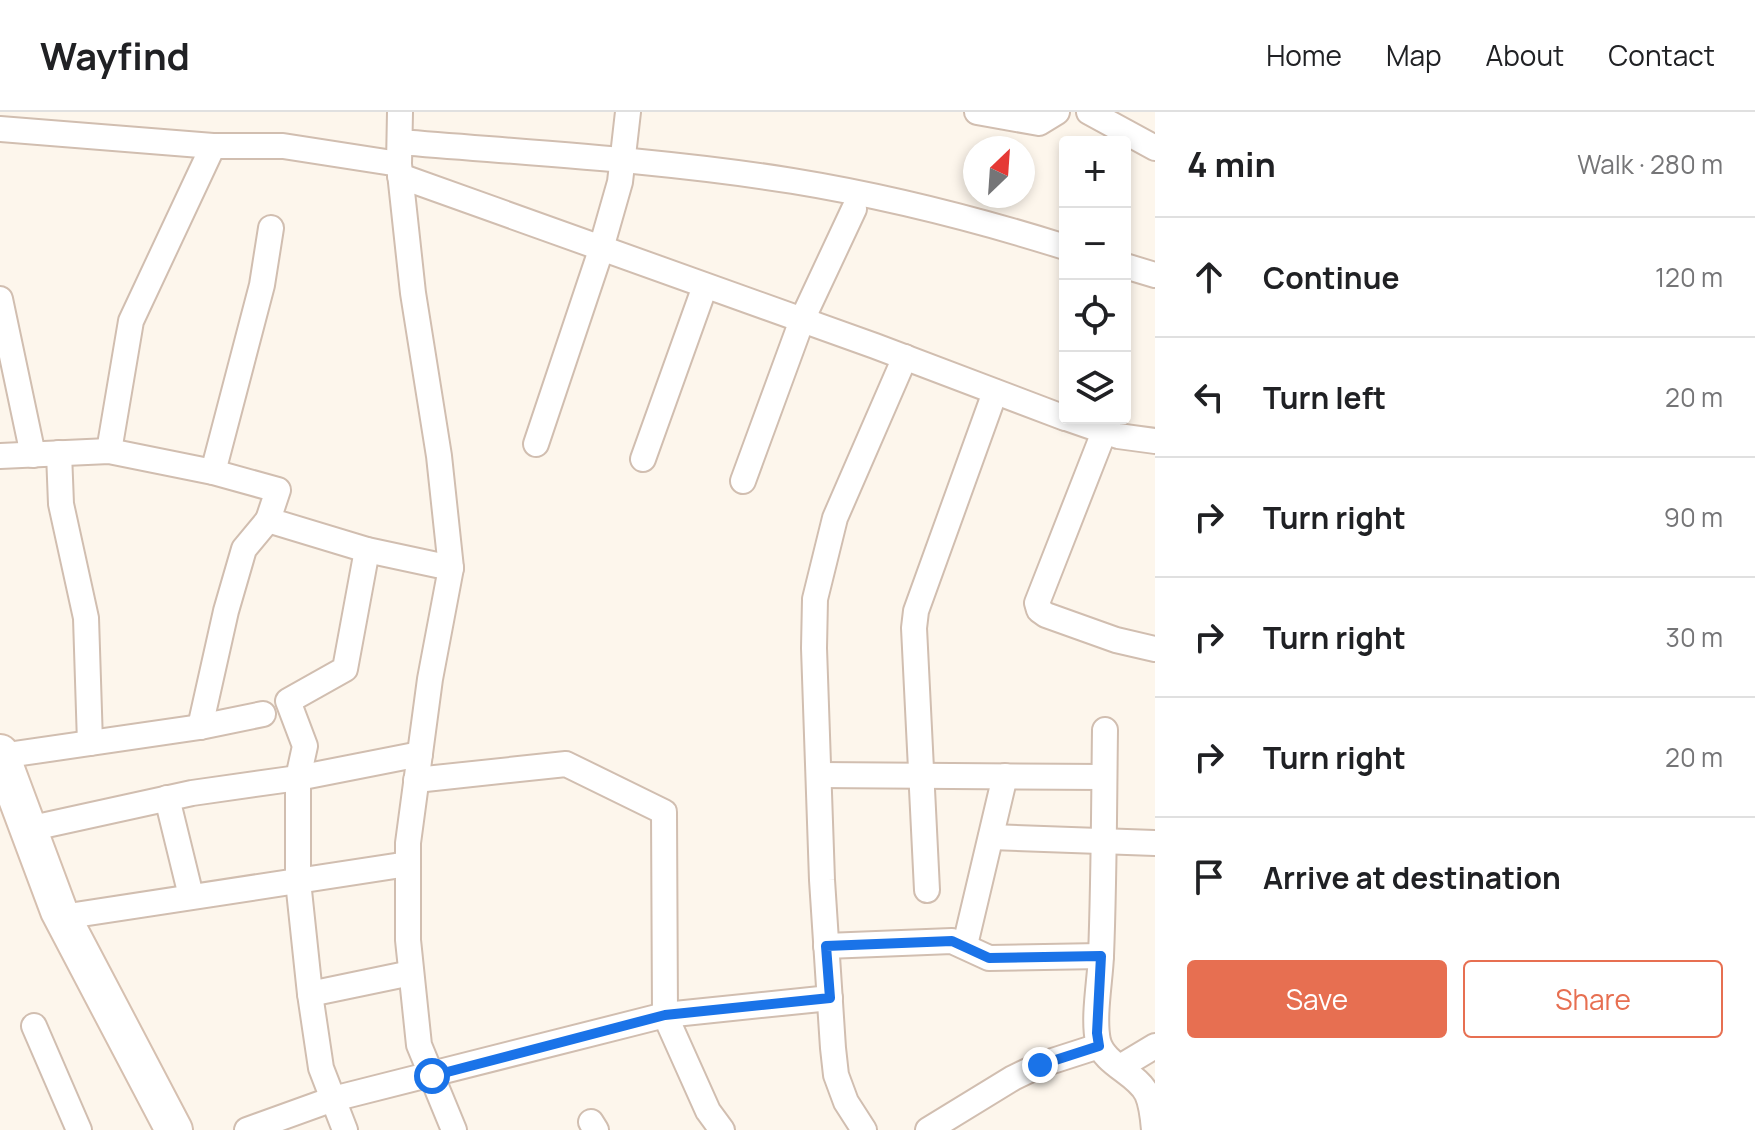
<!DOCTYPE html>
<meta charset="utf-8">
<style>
body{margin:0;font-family:Manrope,sans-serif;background:#f2f2f2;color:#202124}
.controls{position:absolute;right:24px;top:24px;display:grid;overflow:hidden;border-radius:8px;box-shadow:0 4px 12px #0003}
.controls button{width:72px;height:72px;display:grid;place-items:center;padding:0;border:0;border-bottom:2px solid #e0e0e0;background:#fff;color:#202124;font:40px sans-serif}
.compass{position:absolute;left:963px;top:24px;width:72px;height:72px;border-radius:50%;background:#fff;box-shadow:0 4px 12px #0003;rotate:25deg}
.stop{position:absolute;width:24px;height:24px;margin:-18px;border:6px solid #1a73e8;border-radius:50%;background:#fff}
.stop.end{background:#1a73e8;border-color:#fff;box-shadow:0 2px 8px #0008}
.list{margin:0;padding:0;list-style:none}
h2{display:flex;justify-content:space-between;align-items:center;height:104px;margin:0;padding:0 32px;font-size:34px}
h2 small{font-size:26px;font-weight:400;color:#757577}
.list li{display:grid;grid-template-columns:52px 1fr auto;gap:24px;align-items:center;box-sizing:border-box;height:120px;padding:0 32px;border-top:2px solid #e0e0e0}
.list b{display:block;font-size:30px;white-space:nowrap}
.list em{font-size:26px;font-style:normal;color:#757577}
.actions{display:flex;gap:16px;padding:24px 32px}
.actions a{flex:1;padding:18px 0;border:2px solid #e76f51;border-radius:8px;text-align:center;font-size:28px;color:#e76f51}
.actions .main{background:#e76f51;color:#fff}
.icon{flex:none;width:44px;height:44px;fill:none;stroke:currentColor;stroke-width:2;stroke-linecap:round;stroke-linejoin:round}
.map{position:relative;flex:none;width:1155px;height:1018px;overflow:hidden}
header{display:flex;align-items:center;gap:48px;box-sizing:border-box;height:112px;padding:0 40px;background:#fff;border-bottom:2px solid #e0e0e0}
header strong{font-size:38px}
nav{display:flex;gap:44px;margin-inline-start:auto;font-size:28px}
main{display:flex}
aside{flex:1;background:#fff}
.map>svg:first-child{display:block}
</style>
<header>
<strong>Wayfind</strong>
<nav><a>Home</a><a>Map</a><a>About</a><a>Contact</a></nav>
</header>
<main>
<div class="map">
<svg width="1155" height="1018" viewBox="0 0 1155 1018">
<rect width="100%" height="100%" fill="#fdf6ec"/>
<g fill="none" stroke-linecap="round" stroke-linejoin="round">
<defs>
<g id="street">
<path d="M400 0 399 52 413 181 439 344 451 456 430 567 408 731V828L419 933 454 1018"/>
<path d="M977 0 1039 11 1057 0"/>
<path d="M1089 0 1155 36"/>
<path d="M0 17 213 34H283L399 52"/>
<path d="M400 30C531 41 663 48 793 69 885 84 976 107 1065 135"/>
<path d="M400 64 875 234 1065 306"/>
<path d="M1125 154 1155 163"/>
<path d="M0 187 33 343"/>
<path d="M1066 306 1118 324 1155 329"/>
<path d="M1104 320 1037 491 1039 498 1046 503 1116 528 1155 537"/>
<path d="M536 332 598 147 620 70 628 0"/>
<path d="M109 339 131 209 213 34"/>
<path d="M59 341 61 392 86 506 90 631"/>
<path d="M0 344 109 339 213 360 278 378 268 408 367 438 451 456"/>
<path d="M643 347 705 174"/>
<path d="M213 360 262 173 271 116"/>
<path d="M743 369 802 208 854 97"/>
<path d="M200 615 226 499 244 437 268 408"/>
<path d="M1105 618C1104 693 1104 769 1101 844 1100 869 1093 905 1098 929 1104 953 1137 961 1147 982 1152 993 1153 1006 1154 1018"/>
<path d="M1 644 200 615 263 602"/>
<path d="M819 663 1104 665"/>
<path d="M416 668 566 652 664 700 665 903 708 999 722 1018"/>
<path d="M167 686 191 784"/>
<path d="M28 717 192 681 298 666 420 642"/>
<path d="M991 725 1155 731"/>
<path d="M927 778 914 516 916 499 995 280"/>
<path d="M62 805 408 752"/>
<path d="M965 833 1005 664"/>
<path d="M826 834 952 829 989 846 1101 844"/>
<path d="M310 882 411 861"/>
<path d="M34 914 79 1018"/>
<path d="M1120 955 1155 934"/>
<path d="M591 1010 596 1018"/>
<path d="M247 1018 333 987 665 903 830 886"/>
<path d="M345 1018 321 956 310 882 298 769V666L305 634 288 589 345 557 367 438"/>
<path d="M864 1018 846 990 836 963 833 936 822 768 814 536 815 487 835 406 905 245"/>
<path d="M928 1018 1013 966 1040 953 1099 934"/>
</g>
<path id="secondary" d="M0 641 59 799 174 1018"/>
</defs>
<use href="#street" stroke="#d1beb0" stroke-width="28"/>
<use href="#secondary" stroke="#d6c0b0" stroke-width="40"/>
<use href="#street" stroke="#fff" stroke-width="24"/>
<use href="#secondary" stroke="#fff" stroke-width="36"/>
</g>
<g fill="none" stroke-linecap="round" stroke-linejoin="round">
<path stroke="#1a73e8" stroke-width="10" d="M432 964 665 903 830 886 826 834 952 829 989 846 1101 844 1097 921 1099 934 1040 953"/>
</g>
</svg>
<div class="controls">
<button>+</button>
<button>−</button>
<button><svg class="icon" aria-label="locate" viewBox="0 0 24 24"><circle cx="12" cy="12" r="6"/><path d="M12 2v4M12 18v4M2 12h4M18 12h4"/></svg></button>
<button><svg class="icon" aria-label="layers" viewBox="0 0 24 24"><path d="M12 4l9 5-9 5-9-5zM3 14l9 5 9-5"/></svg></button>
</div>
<svg class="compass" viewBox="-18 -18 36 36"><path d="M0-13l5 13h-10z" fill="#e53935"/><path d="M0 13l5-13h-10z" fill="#757577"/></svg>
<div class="stop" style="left:432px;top:964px"></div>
<div class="stop end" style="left:1040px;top:953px"></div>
</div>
<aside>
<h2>4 min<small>Walk · 280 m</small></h2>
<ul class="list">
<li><svg class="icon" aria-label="ahead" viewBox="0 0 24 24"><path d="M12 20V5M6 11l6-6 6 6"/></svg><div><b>Continue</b></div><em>120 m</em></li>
<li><svg class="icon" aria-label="left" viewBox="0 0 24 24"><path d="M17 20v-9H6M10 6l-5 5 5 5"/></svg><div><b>Turn left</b></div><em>20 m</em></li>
<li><svg class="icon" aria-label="right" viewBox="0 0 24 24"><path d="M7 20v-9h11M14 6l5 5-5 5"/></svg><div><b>Turn right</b></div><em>90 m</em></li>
<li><svg class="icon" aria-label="right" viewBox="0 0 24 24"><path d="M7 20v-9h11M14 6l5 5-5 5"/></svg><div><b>Turn right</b></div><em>30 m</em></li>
<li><svg class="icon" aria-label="right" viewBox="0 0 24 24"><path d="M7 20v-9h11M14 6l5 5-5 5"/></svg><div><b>Turn right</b></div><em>20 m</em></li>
<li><svg class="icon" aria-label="arrive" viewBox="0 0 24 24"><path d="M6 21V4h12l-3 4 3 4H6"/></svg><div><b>Arrive at destination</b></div></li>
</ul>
<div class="actions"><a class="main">Save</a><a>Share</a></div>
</aside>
</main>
